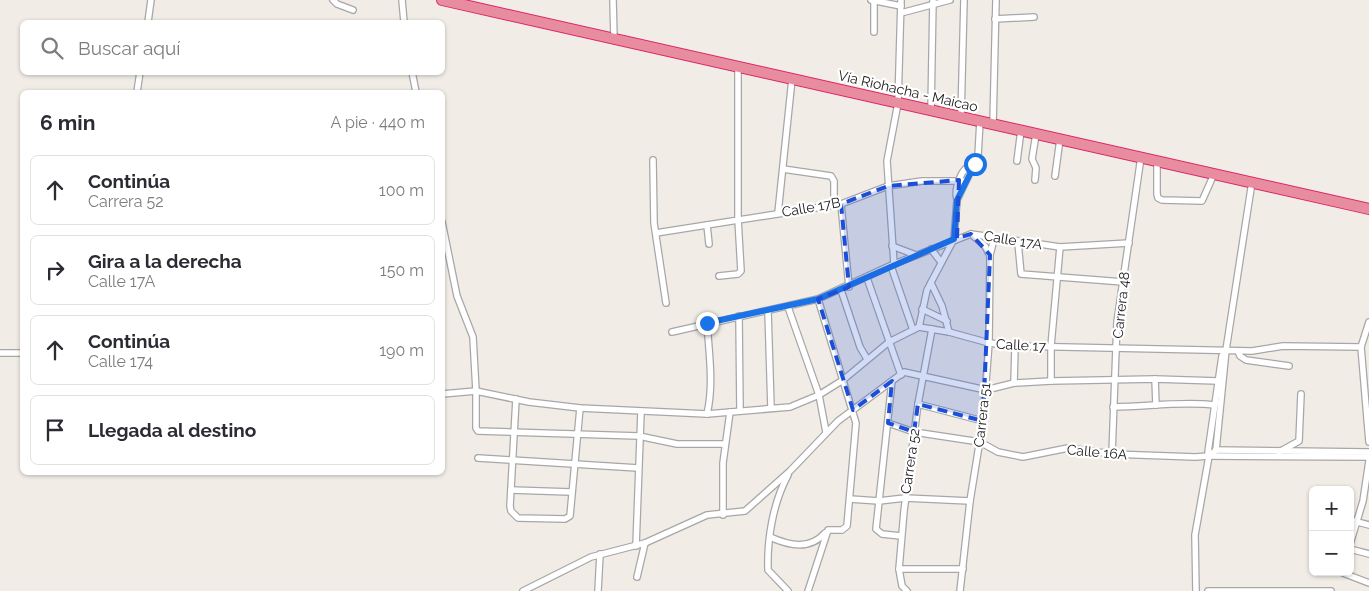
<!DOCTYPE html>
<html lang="es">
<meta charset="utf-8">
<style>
body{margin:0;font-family:Raleway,sans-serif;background:#f2f2f3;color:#2b2b33}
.controls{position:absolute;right:15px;bottom:15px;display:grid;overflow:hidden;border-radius:8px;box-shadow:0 1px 4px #0004}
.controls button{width:45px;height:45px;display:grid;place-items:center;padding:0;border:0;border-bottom:1px solid #e1e1e2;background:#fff;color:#2b2b33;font:25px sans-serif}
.stop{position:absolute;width:15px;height:15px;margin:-11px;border:4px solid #1a73e8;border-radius:50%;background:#fff}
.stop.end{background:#1a73e8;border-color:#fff;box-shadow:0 1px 5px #0008}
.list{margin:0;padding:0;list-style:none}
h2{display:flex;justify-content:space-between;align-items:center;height:65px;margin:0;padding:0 20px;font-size:21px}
h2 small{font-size:16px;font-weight:400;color:#7c7c81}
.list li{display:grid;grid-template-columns:32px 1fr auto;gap:15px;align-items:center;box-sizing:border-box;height:70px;margin:0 10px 10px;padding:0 10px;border:1px solid #e1e1e2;border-radius:8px}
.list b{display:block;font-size:19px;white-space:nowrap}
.list p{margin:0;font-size:16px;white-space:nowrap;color:#7c7c81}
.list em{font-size:16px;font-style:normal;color:#7c7c81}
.icon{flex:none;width:28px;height:28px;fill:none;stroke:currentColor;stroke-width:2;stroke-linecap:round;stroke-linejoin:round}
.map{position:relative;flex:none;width:1369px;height:591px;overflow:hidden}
.search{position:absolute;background:#fff;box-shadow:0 1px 4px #0004;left:20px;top:20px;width:425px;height:55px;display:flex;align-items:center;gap:12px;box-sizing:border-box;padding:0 18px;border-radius:8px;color:#7c7c81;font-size:19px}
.panel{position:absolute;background:#fff;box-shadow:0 1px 4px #0004;left:20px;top:90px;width:425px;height:385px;border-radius:8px}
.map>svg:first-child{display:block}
</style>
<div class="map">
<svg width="1369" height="591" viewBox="0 0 1369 591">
<rect width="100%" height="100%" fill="#f1ede6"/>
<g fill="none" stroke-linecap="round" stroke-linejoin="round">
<defs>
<g id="street">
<path d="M333 0 337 4 353 10"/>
<path d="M402 0 404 22"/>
<path d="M613 0 614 39"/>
<path d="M871 0 901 6"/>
<path d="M874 1V32"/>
<path d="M901 13 950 0"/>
<path d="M995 19 1034 17"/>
<path d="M148 22 151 0"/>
<path d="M412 72 416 92"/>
<path d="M137 92 140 72"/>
<path d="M931 110 933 0"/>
<path d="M961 117 964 0"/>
<path d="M993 124 996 0"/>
<path d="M653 160 654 223 666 303"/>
<path d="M1017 161 1021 130"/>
<path d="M1157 161V194L1158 198 1162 200 1202 201 1214 174"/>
<path d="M783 169 831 176 834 181V205"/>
<path d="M1055 176 1060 139"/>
<path d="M1035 180 1036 168 1032 159 1036 134"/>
<path d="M957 200C954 189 961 165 975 164"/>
<path d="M841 204 849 287"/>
<path d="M778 213 792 79"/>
<path d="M442 222 457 296 473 337 476 391V428L478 431 639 436 677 444H724"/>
<path d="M707 225 709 244"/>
<path d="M656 233 841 204 888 186 922 181H965"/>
<path d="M971 234 985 246 989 254"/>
<path d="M1018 243 1021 274 1123 282"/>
<path d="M892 246 916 255"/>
<path d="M931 249 941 262"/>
<path d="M894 264 887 161 898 103 901 0"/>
<path d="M891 266 913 330"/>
<path d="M719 276 738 274 741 271 738 219V67"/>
<path d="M867 278 901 375"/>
<path d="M931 283 942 306 949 332"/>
<path d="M841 290 860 347 867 359"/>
<path d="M788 307 819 395 826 432"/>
<path d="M922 309 947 321"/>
<path d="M768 311 771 408"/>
<path d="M739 316 740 411"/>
<path d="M1369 322 1361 347 1369 442"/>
<path d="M707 323C709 353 714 385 707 414"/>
<path d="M919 327 927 290 954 239 957 200 978 156 980 121"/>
<path d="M672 332 818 299 894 264 971 234 1060 247 1129 243"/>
<path d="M1238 351 1240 356 1246 360 1289 366"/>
<path d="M0 353H22"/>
<path d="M1155 379 1156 405"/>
<path d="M892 381 876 529 882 534 901 536"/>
<path d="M1051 381V346L1060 247"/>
<path d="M1014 383 1015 346"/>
<path d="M442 394 476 391 529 402 580 408 707 414 790 407 819 395 843 380 889 342 919 327 949 332 989 343 1015 346 1252 351 1283 346 1361 347"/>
<path d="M516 399 510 506 511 511 518 518 565 519 570 516 580 408"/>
<path d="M918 404 983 421"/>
<path d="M1113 407C1147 407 1180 401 1215 405"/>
<path d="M888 423 914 432 980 442 998 452 1023 457 1068 448 1112 454 1195 457 1209 456 1216 450"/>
<path d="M1216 450 1226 350 1252 182"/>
<path d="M1216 450 1369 452"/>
<path d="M1279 452 1299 441 1301 394"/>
<path d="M1112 454 1117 322 1141 157"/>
<path d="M1209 456 1369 457"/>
<path d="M478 458 638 468"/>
<path d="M511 490 571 492"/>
<path d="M850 499 879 501 905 498 970 501"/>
<path d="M723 515V463L730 412"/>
<path d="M1350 520 1369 525"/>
<path d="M770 537C790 546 810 550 825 533"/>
<path d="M1350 544 1363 501 1369 461"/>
<path d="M636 546 641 412"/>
<path d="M1350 549 1369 554"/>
<path d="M899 569H963"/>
<path d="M1343 573 1369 583"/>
<path d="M637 577 645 543"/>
<path d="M523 591 591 557 645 543 707 515 745 511 790 471 838 421 904 372 986 390 1014 383 1051 381 1155 379 1218 381"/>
<path d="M598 591 600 554"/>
<path d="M788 591 768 570C767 539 773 503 788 475"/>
<path d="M808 591 828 530H842L847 526 856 423 818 299"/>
<path d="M907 591 902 586 899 569 904 511 918 404 932 329"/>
<path d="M960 591 970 501 983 421 989 343 990 255 994 239"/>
<path d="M1196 591 1195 535 1209 456 1208 452 1222 356 1226 350"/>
<path d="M1208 591H1331"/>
</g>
<path id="highway" d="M442 0 1369 209"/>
</defs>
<use href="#street" stroke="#a7a7a7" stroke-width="8"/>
<use href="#highway" stroke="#de2467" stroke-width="12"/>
<use href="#street" stroke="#fff" stroke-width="5.5"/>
<use href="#highway" stroke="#e88da0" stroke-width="10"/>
</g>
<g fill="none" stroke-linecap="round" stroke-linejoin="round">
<path stroke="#1a73e8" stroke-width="6" d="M707 323 818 299 954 239 957 200 975 164"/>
</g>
<path fill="#1d4ed8" fill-opacity="0.2" stroke="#1d4ed8" stroke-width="4" stroke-dasharray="10 6" stroke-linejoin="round" d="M959 180 957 238 971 234 990 255 983 421 918 404 914 432 888 423 892 381 853 410 818 299 849 287 841 204 888 186Z"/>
<g text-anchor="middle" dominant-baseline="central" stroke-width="4.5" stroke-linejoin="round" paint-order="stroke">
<g font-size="14" fill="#202020" stroke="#fff">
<text transform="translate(908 91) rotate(13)">Vía Riohacha - Maicao</text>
<text transform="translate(811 207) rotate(-10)">Calle 17B</text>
<text transform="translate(1013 240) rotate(9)">Calle 17A</text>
<text transform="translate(1121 305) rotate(-84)">Carrera 48</text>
<text transform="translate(1021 345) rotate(3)">Calle 17</text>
<text transform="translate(982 415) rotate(-84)">Carrera 51</text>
<text transform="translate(1097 452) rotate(5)">Calle 16A</text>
<text transform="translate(910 461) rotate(-82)">Carrera 52</text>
</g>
</g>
</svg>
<div class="controls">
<button>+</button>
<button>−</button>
</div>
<div class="stop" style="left:975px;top:164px"></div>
<div class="stop end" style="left:707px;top:323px"></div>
<div class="search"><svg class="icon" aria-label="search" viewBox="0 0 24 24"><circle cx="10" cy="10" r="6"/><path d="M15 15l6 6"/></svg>Buscar aquí</div>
<section class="panel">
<h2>6 min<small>A pie · 440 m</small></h2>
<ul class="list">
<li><svg class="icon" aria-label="ahead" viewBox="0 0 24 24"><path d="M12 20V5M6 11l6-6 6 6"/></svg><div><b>Continúa</b><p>Carrera 52</p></div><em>100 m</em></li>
<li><svg class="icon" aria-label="right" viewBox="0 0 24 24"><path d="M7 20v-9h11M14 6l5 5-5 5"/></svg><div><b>Gira a la derecha</b><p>Calle 17A</p></div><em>150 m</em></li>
<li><svg class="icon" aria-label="ahead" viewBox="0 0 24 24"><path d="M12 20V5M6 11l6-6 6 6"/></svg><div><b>Continúa</b><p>Calle 174</p></div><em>190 m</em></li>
<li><svg class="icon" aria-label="arrive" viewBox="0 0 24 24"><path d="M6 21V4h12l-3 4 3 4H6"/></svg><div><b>Llegada al destino</b></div></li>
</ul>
</section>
</div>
